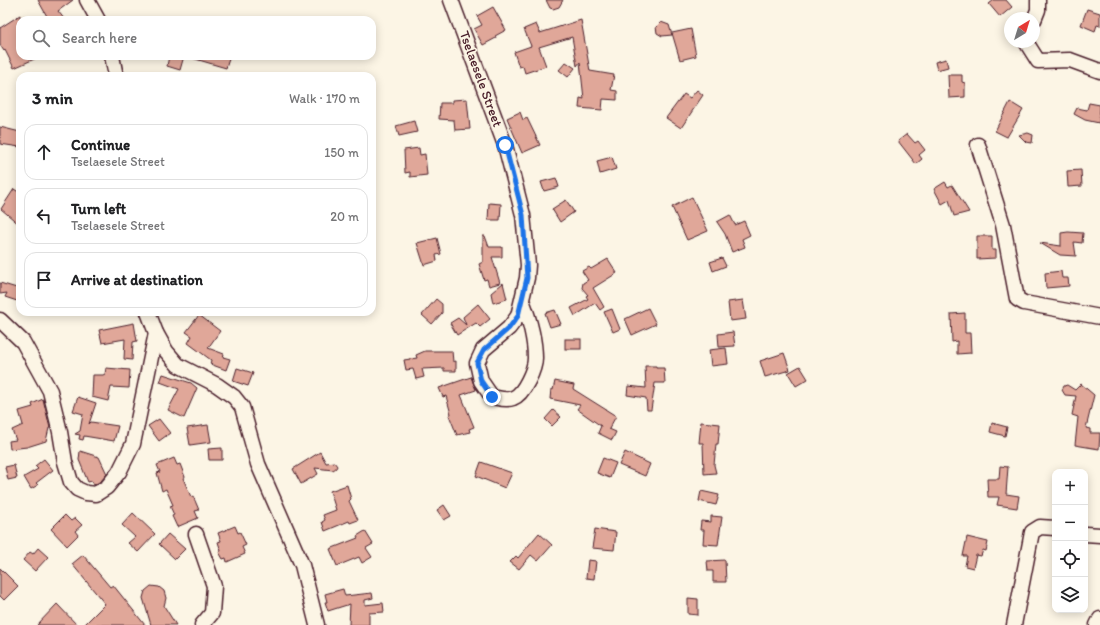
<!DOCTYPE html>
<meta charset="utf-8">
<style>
body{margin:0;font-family:Itim,sans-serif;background:#f6f6f6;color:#202124}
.controls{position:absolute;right:12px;bottom:12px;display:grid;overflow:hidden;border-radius:8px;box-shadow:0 2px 10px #0003}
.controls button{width:36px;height:36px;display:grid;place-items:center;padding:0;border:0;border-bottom:1px solid #e0e0e0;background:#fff;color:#202124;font:20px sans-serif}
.compass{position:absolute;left:1004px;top:12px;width:36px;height:36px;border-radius:50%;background:#fff;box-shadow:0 2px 10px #0003;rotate:38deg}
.stop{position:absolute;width:12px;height:12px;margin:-9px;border:3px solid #1a73e8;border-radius:50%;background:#fff}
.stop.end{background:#1a73e8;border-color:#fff;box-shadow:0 1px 4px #0008}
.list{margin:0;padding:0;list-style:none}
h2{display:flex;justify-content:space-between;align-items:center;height:52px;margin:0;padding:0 16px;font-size:17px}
h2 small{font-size:13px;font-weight:400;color:#757577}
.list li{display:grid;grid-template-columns:26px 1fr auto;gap:12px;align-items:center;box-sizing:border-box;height:56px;margin:0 8px 8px;padding:0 8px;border:1px solid #e0e0e0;border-radius:12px}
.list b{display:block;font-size:15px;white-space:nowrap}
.list p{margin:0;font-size:13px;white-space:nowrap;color:#757577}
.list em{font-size:13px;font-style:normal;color:#757577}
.icon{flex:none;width:22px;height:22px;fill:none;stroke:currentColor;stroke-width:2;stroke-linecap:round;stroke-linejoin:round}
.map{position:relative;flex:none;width:1100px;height:625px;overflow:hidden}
.search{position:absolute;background:#fff;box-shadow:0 2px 10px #0003;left:16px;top:16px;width:360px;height:44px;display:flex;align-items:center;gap:10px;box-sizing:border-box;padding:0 14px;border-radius:12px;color:#757577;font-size:15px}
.panel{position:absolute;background:#fff;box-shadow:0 2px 10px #0003;left:16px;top:72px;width:360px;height:244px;border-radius:12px}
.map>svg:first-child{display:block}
</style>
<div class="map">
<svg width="1100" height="625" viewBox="0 0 1100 625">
<rect width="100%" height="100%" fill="#fcf5e5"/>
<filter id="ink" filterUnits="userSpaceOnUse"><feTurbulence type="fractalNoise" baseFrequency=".025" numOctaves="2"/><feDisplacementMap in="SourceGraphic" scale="8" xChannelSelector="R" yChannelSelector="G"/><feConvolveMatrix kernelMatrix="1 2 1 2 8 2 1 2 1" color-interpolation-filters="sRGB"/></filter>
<g filter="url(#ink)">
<g fill="#e0a799" stroke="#4a1f2b">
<path d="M38 0H73L58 11 65 20H49Z"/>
<path d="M546 0H563L559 7 553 9 550 8Z"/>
<path d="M994 0H1006L1012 7 1000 17 989 4Z"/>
<path d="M493 7 506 30 495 36 496 38 483 45 474 29 482 25 477 16Z"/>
<path d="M1087 9 1100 13V26L1097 25 1095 31 1081 25Z"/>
<path d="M20 15V56H41L14 68 5 50 4 51 0 45V28Z"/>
<path d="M581 20 590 71 614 75 611 90 617 91V100L603 99 602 110 579 108 580 98 584 99 580 62 577 66 572 37 539 47 546 66 525 73 523 66 519 67 514 52 531 46 524 29 536 24 540 33Z"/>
<path d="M661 22 669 25 672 35 662 36 657 33 656 27Z"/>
<path d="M691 29 696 56 680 60 672 33Z"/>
<path d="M169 56H184L180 70 167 66Z"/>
<path d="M192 56H230L226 68 192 58Z"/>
<path d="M946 59 948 67 937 70 935 62Z"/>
<path d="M566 62 575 68 568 77 559 70Z"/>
<path d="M948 75H962V82L965 83V97L949 98Z"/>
<path d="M697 90 703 95 681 128 666 118 684 94 690 98Z"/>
<path d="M467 99 470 129 455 130 454 120 439 119 440 103H452V100Z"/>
<path d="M1010 102 1023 110 1007 137 995 131Z"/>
<path d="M1089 103 1100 105 1099 123 1085 120 1074 114 1077 108 1087 110Z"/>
<path d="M520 112 523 120 527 118 540 145 522 153 507 118Z"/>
<path d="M414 121 417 132 399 136 396 126Z"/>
<path d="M0 127 20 132V147L0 144Z"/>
<path d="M1028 133 1033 135 1032 143 1026 142 1019 135Z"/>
<path d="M907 134 915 143 918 141 925 150 919 155 922 159 916 164 898 141Z"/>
<path d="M419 148 420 155 425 154 427 175 410 177V172L405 173 404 150Z"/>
<path d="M612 157 616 169 600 174 597 161Z"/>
<path d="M1081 170 1082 186 1068 187 1067 171Z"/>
<path d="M556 178 559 187 544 191 541 182Z"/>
<path d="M945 182 948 187 952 185 969 212 954 216 949 200 942 204 934 189Z"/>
<path d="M14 189 20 193V225L1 209Z"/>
<path d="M692 197 708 231 687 240 672 207Z"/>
<path d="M566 200 574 212 560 222 552 209Z"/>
<path d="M489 203 501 204 500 220H488Z"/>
<path d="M730 215 735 225 744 221 750 235 742 239 745 247 732 252 725 234 717 222Z"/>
<path d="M1068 232 1083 233 1082 243 1074 242 1076 256 1060 255 1040 243 1061 246V233Z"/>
<path d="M483 236H485L489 247H502V257H492L500 283 489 286 487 279 484 280 479 264 483 262Z"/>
<path d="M977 236H992V250H996V258L977 259Z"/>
<path d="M437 238 441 254 436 255 437 261 424 265 417 243Z"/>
<path d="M722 258 726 266 713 271 710 262Z"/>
<path d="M608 259 617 273 593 288 604 307 600 310 595 303 575 316 571 308 588 299 586 296 588 295 582 288 583 283 588 280 582 271 589 267 591 269Z"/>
<path d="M1061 271 1062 278H1068L1069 286 1046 288 1045 273Z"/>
<path d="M0 283 20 289 17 301 5 297 7 293 0 294Z"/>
<path d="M503 283 507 299 493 303 491 293Z"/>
<path d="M436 299 442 304V313L432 324 422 315Z"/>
<path d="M743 300 746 319 730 321 728 302Z"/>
<path d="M478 304 490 319 480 327 476 323 457 335 450 323 458 318 466 325 463 317Z"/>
<path d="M648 308 656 324 632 335 625 319Z"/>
<path d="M612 309 620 329 613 332 604 312Z"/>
<path d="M555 310 561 324 550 327 545 313Z"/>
<path d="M965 313V333H970L971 353 957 354V341L952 342 951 314Z"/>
<path d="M199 315 220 331 208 348 224 354 223 357 230 359 226 370 210 364 211 360 188 343 192 336 186 332Z"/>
<path d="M134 323 137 341 133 342 132 360 124 359 125 339 102 343 99 330Z"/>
<path d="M733 332 735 346 719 347 718 334Z"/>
<rect x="565" y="339" width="16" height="10"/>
<path d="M726 348 728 364 711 366 709 350Z"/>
<path d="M425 351H452L453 362 456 361V371H444V368L422 369 424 377 416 379 413 369 406 370 404 360 417 358 416 355Z"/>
<path d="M784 353 790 370 765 377 760 361Z"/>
<path d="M645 366H656V368H664L665 383H655L651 410H647L646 398 627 395 628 386 646 388Z"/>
<path d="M800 366 808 379 796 386 788 373Z"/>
<path d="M106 368 130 370 129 388 111 387 108 401 92 397 93 375H103L105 374Z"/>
<path d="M237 368 253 373 248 386 233 381Z"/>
<path d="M163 374 191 383 197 388 184 418 168 410 179 389 160 382Z"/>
<path d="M471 377 476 390 461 395 474 427 469 429 470 432 457 435 449 415 451 414 446 396 443 397 439 388Z"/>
<path d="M555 381 574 385 573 389 616 416 609 429 616 432 612 440 598 433 601 426 577 409 580 405 550 399 551 389 553 390Z"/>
<path d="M1081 384 1094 395 1086 428 1090 429V433H1100L1099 449 1075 445 1078 417 1072 415 1076 396 1065 395 1062 390 1064 386 1067 385 1075 390Z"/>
<path d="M78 397 96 403 89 424 91 422 118 426 114 441 84 436 83 440 79 439 80 435 75 434 80 431 83 414 73 411Z"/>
<path d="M43 399 50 428H49L46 441 27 447 10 449 9 441 16 440 12 430 23 425 19 411 33 407 32 404Z"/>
<path d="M553 410 561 417 552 426 545 419Z"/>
<path d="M159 419 170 433 159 441 148 426Z"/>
<path d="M701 422 720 424 718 444H716L714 465 716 473 704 474 703 443H699Z"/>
<path d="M992 423 1007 427 1005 436 990 432Z"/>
<path d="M208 425 211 442 190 445 187 428Z"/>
<path d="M222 448V460H209L208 449Z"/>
<path d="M80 451 99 457 107 474 101 481 94 485 92 481 88 482 79 460Z"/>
<path d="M320 452 326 463 334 462 337 466 336 468 333 470 315 468 318 474 301 484 293 469Z"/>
<path d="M625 452 650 464 645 476 619 465Z"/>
<path d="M174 458 177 465 180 464 185 477 183 478 191 497 193 496 199 510 195 511 198 518 177 527 172 516 174 515 170 506 173 505 166 489 162 491 157 473 160 472 157 465Z"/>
<path d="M603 458 616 463 610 478 597 473Z"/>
<path d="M44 459 53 470 36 483 38 485 31 489 24 477 38 469 35 466Z"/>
<path d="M481 462 512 473 505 488 476 476Z"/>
<path d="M14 465 17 478 8 480 5 467Z"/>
<path d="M1000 466 1008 467 1006 494 1019 496 1017 508 997 505 999 497H988L987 479H999Z"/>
<path d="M347 485 351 499 349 501 358 520 350 523 349 521 325 531 322 522 325 520 323 515 336 510 330 491Z"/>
<path d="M701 491 719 495 716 505 699 501Z"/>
<path d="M444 505 451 516 444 520 437 510Z"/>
<path d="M133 513 155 534 138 552 128 543 135 537 122 525Z"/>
<path d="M65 515 71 521 75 518 82 525 75 531 78 535 67 546 51 529Z"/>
<path d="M711 516 722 517 718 545 703 544 704 530H700L701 521 711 522Z"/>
<path d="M235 526 238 533 240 532 246 545 242 547 245 554 227 562 226 558 223 559 219 552 221 551 218 542 221 541 218 533Z"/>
<path d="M595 529 616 532 614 550 592 548Z"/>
<path d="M365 531 373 544 366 548 372 557 362 563 359 557 337 566 330 549 358 538 357 536Z"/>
<path d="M539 533 552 545 538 561 531 555 519 569 510 562 516 556 518 558Z"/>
<path d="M168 534 185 549 175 559 159 544Z"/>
<path d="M967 537 988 542 986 551 983 550 981 556 976 555 973 568 965 566 967 556H963Z"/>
<path d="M38 548 48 557 35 571 23 560 30 552 33 554Z"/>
<path d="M83 555 110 587 113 585 145 625H84L105 604 72 564Z"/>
<path d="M588 560 596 561 594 579 586 578Z"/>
<path d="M725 560 726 582H713V571H708L707 561Z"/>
<path d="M0 568 18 586 4 600 0 596Z"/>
<path d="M151 586 159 587 164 591 166 598 164 606 176 625H151L143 598 145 591Z"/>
<path d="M343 589 345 596 372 593 373 598 365 600V605L383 603 384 612 369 613V625H349L350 604 328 611 325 602H327L325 594Z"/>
<path d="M688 598 698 599V615L688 614Z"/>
<path d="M57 604 77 625H37Z"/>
</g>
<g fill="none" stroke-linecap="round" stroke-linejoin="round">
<defs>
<g id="minor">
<path d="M87 0 98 20"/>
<path d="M451 0 505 145 523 215 528 265 527 278 518 316 509 328 483 350 477 363 481 381 492 397C499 398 506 401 513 398 524 394 535 369 535 358 535 338 529 318 522 300"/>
<path d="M1034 20 1038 10V0"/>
<path d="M1026 42 1038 61 1070 60 1100 71"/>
<path d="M112 56 116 76"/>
<path d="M978 145 1003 225 1017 299 1024 303 1100 317"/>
<path d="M148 312 156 333 166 351 178 365 217 385 234 397 242 407 258 464 302 565 317 625"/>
<path d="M0 320 23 342 50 391 60 432 65 462 71 482 77 489 86 493 96 494 107 487 119 472 133 444 156 333"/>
<path d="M196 534 214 586 212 613 202 625"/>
<path d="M1085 534 1100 535"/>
<path d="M1014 625 1032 532 1040 527 1055 528"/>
<path d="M1097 625 1100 619"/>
</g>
</defs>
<use href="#minor" stroke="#4a1f2b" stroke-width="17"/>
<use href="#minor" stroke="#fcf5e5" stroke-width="14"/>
</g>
</g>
<g fill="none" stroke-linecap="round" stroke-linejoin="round" filter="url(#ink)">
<path stroke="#1a73e8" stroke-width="5" d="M492 397 481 381 477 363 484 350 509 328 518 316 527 278 523 215 505 145"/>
</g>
<g text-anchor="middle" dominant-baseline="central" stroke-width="3" stroke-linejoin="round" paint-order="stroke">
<g font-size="14" fill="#4a1f2b" stroke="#fcf5e5">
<text transform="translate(481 79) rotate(70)">Tselaesele Street</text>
</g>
</g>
</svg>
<div class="controls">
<button>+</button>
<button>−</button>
<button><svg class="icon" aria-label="locate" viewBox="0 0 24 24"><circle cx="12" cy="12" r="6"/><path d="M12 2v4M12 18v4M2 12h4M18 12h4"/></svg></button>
<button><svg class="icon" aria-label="layers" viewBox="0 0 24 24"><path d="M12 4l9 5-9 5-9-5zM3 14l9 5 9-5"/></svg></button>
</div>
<svg class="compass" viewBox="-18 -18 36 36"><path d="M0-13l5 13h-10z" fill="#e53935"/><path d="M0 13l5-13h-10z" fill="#757577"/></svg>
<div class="stop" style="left:505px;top:145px"></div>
<div class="stop end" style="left:492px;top:397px"></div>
<div class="search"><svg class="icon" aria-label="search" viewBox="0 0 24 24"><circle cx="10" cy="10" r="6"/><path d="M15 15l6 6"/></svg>Search here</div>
<section class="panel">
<h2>3 min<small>Walk · 170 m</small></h2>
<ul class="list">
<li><svg class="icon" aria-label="ahead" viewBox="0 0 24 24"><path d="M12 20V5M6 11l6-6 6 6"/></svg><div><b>Continue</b><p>Tselaesele Street</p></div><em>150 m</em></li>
<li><svg class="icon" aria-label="left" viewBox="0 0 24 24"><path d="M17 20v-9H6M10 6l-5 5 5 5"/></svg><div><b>Turn left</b><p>Tselaesele Street</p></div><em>20 m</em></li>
<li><svg class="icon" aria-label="arrive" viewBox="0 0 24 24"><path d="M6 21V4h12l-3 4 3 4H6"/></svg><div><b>Arrive at destination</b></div></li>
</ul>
</section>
</div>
